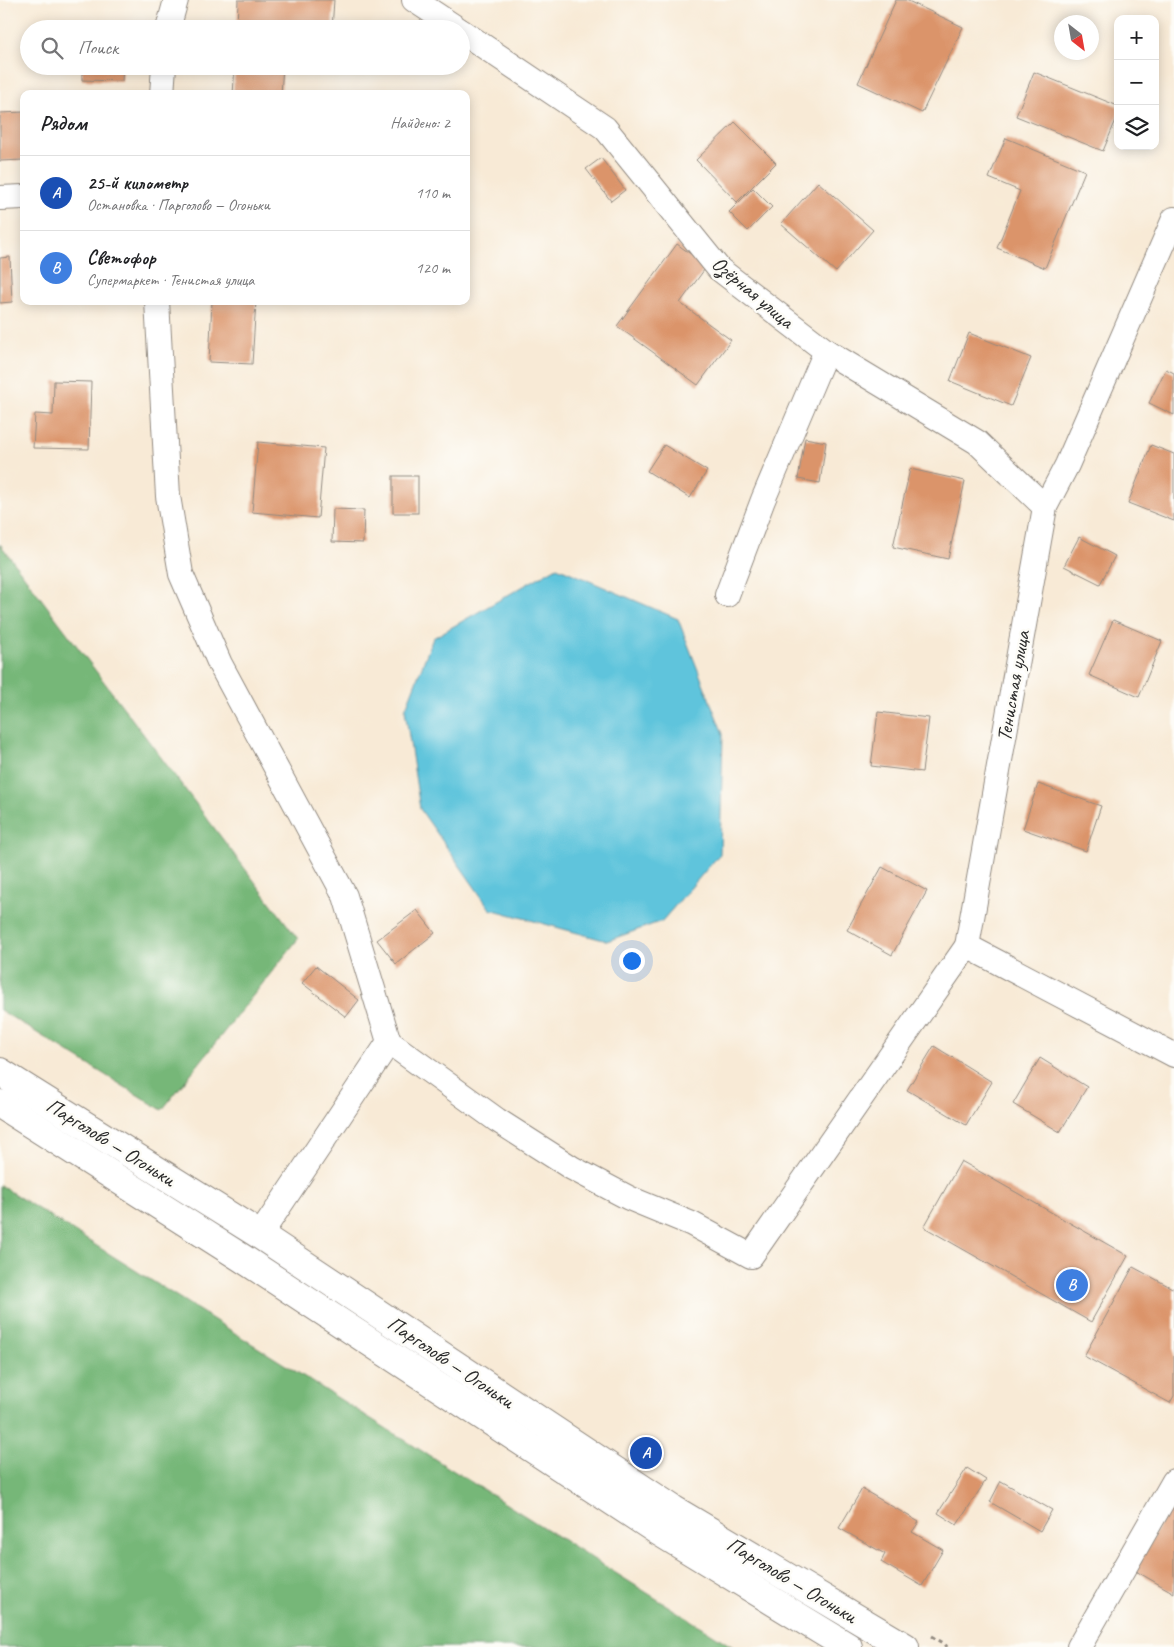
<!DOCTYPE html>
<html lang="ru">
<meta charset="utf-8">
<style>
body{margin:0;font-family:Caveat,sans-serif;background:#f2f2f2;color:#202124}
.controls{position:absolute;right:15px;top:15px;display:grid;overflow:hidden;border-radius:10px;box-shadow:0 2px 12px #0003}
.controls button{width:45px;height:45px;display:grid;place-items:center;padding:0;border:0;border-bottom:1px solid #e0e0e0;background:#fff;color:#202124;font:25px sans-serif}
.compass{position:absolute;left:1054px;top:15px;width:45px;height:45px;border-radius:50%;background:#fff;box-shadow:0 2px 12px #0003;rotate:149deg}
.you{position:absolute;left:631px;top:960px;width:18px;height:18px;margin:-12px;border:4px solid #fff;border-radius:50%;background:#1a73e8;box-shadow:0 0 0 8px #1a73e833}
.badge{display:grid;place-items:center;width:32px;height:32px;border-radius:50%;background:#2563eb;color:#fff;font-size:16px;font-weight:700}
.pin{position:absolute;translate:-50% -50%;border:2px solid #fff;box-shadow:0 1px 5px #0006}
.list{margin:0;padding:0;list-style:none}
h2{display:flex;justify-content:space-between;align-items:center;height:65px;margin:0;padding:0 20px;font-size:21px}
h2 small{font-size:16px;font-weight:400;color:#757577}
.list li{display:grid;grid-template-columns:32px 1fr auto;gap:15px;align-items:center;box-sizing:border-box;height:75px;padding:0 20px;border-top:1px solid #e0e0e0}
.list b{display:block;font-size:19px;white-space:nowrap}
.list p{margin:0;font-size:16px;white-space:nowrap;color:#757577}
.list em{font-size:16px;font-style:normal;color:#757577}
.icon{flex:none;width:28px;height:28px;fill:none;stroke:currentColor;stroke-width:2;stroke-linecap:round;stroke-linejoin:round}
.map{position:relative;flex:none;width:1174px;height:1647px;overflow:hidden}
.search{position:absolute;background:#fff;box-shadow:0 2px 12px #0003;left:20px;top:20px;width:450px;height:55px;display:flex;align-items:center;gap:12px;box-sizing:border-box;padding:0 18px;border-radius:28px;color:#757577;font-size:19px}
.panel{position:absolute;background:#fff;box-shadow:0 2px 12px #0003;left:20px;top:90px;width:450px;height:215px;border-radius:10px}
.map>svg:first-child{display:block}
</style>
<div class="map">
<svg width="1174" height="1647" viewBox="0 0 1174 1647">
<rect width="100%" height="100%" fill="#fdfcf7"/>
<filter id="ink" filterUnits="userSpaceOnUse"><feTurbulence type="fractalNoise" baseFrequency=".02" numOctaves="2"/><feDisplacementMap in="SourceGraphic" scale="10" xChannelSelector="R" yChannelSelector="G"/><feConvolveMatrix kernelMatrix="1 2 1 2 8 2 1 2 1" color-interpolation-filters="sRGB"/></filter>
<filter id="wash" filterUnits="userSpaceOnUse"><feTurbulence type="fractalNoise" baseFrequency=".0096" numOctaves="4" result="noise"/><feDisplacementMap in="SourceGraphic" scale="20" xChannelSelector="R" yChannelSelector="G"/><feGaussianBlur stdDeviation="1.12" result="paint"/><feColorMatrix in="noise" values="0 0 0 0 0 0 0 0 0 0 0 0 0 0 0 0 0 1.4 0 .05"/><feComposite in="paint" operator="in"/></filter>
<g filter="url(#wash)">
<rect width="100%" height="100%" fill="#f8ead6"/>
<g fill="#76b778" stroke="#507152">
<path d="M0 544 298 939 162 1110 0 1010Z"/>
<path d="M0 1185 733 1647H0Z"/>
</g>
<path fill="#5ec4dc" stroke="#447884" d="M557 567 678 619 723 734 720 854 662 921 607 941 490 909 420 809 405 710 433 638Z"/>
<g id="blocks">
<g fill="#db946b">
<path d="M238 0H334L332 29H237Z"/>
<path d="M896 0H906L963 27 922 113 858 83Z"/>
<path d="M82 66H123L122 81 82 80Z"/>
<path d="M235 66H283L281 94H233Z"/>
<path d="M1034 72 1118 106V115L1103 151 1016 116Z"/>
<path d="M24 112V160L0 161V113Z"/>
<path d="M735 122 776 163 737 202 696 160Z"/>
<path d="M1006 138 1085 171 1045 268 997 248 1020 191 989 178Z"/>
<path d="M601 158 625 190 611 201 586 169Z"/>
<path d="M818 182 873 230 836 272 781 224Z"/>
<path d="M753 188 772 207 748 231 729 212Z"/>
<path d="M677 244 707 266 680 303 731 340 698 385 617 326Z"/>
<path d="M10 257 12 302 0 303V258Z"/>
<path d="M212 301H256L252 364 209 362Z"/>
<path d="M969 333 1031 358 1011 406 950 381Z"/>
<path d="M1166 369 1174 373V415L1149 403Z"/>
<path d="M54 381 91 382 89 449 33 448 35 414 53 415Z"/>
<path d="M805 438 826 442 820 483 798 479Z"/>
<path d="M258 442 324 448 318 518 252 512Z"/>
<path d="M664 445 707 471 690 498 647 471Z"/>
<path d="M1151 445 1174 454V521L1128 503Z"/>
<path d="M910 469 965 481 948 559 893 547Z"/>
<rect x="393" y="476" width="25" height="37"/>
<path d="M333 509 364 510 363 543 332 542Z"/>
<path d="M1079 537 1115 556 1100 584 1064 566Z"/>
<path d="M1113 620 1162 641 1139 697 1089 675Z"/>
<path d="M878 712 929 718 922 772 871 766Z"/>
<path d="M1038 784 1101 806 1086 851 1023 829Z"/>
<path d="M882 867 927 891 892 955 847 930Z"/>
<path d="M417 910 435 933 396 964 377 940Z"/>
<path d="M316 966 359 1000 346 1017 302 983Z"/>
<path d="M934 1046 992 1082 966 1125 907 1090Z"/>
<path d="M1040 1058 1087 1087 1060 1132 1013 1104Z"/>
<path d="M961 1161 1128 1256 1091 1322 924 1227Z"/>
<path d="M1133 1267 1174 1289V1396L1170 1403 1084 1356Z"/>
<path d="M967 1468 986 1480 957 1525 938 1513Z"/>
<path d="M1001 1481 1052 1510 1040 1531 990 1502Z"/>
<path d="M862 1489 919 1522 912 1532 943 1550 922 1586 881 1562 885 1554 839 1528Z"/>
<path d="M1174 1499V1593L1134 1570Z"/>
</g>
</g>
</g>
<g filter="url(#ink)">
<use href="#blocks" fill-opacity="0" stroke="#928a80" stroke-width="1"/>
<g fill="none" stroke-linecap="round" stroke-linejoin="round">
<defs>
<g id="street">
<path d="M414 0 458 29"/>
<path d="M168 29 176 0"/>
<path d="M461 31 605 128 719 269 826 351 977 442 1045 507"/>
<path d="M162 94 164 66"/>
<path d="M0 198 24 197"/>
<path d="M1174 219 1067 465 1045 507 967 946 1174 1055"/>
<path d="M157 301 168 496 181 574 220 664 345 896 389 1042 497 1120 572 1168 629 1198 692 1224 751 1256 967 946"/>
<path d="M727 595 763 500 826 351"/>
<path d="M260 1235 389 1042"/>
<path d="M1079 1647 1174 1481"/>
</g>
<g id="primary">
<path d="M0 1072 260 1235 674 1510 905 1647"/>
<path d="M0 1104 242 1258 658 1531 848 1647"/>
</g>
</defs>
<use href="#street" stroke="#928a80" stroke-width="26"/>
<use href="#primary" stroke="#928a80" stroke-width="30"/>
<path stroke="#928a80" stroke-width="3" stroke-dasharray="4 4" stroke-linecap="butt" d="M932 1636 945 1644 947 1647"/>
<use href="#street" stroke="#fff" stroke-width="24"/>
<use href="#primary" stroke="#fff" stroke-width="28"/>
</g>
</g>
<g text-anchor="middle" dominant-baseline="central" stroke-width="5" stroke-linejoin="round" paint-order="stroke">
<g font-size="21" fill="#2b2b2b" stroke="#fdfcf7">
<text transform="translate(753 292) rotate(40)">Озёрная улица</text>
<text transform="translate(1013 686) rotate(-80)">Тенистая улица</text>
<text transform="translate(111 1142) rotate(32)">Парголово — Огоньки</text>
<text transform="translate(451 1362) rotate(34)">Парголово — Огоньки</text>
<text transform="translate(792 1580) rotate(31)">Парголово — Огоньки</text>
</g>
</g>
</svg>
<div class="controls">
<button>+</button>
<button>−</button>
<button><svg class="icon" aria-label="layers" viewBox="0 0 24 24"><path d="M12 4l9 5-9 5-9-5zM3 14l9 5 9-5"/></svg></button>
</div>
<svg class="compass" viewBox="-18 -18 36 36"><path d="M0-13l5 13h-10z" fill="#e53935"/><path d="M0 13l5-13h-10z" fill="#757577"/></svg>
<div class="you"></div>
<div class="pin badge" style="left:646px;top:1453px;background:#1a4fb4">A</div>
<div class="pin badge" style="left:1072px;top:1285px;background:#3f7fe0">B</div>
<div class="search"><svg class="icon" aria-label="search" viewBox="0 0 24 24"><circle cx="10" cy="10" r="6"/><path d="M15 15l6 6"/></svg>Поиск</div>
<section class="panel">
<h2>Рядом<small>Найдено: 2</small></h2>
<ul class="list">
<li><span class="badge" style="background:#1a4fb4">A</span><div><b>25-й километр</b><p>Остановка · Парголово — Огоньки</p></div><em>110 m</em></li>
<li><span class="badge" style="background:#3f7fe0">B</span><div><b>Светофор</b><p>Супермаркет · Тенистая улица</p></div><em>120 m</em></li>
</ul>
</section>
</div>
